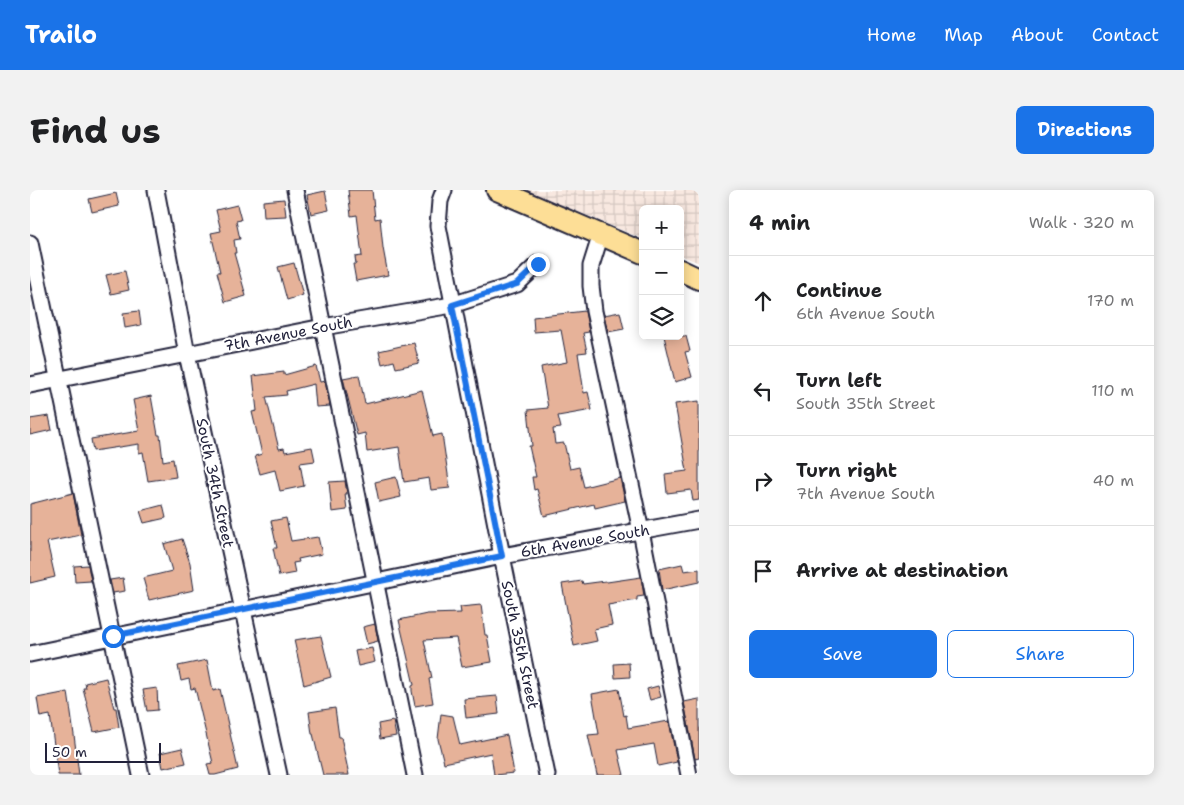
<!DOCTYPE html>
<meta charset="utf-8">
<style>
body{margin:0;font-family:"Shantell Sans",sans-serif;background:#f2f2f2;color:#202124}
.controls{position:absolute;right:15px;top:15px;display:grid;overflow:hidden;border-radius:8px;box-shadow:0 2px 12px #0003}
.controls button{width:45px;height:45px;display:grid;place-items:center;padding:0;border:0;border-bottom:1px solid #e0e0e0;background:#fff;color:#202124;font:25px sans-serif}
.scale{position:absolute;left:15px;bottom:12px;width:116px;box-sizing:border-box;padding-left:5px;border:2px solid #22223b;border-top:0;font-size:14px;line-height:18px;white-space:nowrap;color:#22223b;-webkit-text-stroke:4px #fff;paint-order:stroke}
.stop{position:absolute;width:15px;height:15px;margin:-11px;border:4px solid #1a73e8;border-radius:50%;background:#fff}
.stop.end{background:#1a73e8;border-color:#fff;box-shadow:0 1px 5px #0008}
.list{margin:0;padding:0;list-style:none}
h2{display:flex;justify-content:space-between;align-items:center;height:65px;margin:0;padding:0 20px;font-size:21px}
h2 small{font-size:16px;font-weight:400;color:#757577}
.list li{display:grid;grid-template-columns:32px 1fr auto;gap:15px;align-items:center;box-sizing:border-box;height:90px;padding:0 20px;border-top:1px solid #e0e0e0}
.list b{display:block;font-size:19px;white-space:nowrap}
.list p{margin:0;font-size:16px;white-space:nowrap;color:#757577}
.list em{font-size:16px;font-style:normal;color:#757577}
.actions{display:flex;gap:10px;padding:15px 20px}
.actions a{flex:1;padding:11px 0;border:1px solid #1a73e8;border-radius:8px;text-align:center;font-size:18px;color:#1a73e8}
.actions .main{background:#1a73e8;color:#fff}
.icon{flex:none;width:28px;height:28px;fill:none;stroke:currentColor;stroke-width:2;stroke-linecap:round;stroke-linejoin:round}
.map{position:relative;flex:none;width:669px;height:585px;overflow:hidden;border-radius:8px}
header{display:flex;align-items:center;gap:30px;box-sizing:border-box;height:70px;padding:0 25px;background:#1a73e8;color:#fff}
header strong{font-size:24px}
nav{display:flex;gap:28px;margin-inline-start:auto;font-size:18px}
.intro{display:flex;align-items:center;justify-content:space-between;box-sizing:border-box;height:120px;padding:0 30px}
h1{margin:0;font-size:35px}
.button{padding:12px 22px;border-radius:8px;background:#1a73e8;color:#fff;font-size:18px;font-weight:700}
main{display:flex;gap:30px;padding:0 30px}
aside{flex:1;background:#fff;border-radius:8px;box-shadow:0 2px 12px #0003}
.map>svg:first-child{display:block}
</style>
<header>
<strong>Trailo</strong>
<nav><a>Home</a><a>Map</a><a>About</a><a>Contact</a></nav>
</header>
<div class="intro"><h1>Find us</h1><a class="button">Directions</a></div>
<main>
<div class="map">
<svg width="669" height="585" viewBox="0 0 669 585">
<defs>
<pattern id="industrial-grid" width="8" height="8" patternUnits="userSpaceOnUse" patternTransform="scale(1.25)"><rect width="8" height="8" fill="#f8e8e0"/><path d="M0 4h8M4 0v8" fill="none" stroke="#d4c7c1"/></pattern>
</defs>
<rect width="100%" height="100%" fill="#fff"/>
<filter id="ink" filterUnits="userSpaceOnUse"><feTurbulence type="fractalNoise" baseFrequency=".02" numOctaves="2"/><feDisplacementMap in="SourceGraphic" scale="10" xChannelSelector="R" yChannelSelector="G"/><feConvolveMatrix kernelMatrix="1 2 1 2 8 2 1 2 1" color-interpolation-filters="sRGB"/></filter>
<g filter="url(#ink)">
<path fill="url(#industrial-grid)" d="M496 0H669V73L650 65V19H613V49Z"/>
<g fill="#e6b299" stroke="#22223b">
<path d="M318 0H342L345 29 350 28 353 58 358 85 326 91 323 74H326L325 67 332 66 327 25 321 26Z"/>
<path d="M295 1 299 20 281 24 277 5Z"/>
<path d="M86 3 89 16 62 22 59 9Z"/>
<path d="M254 9 256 26 234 27 233 11Z"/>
<path d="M207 15 211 30 206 31 210 49 204 50 206 63H204L216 106 195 112 187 82H190L181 43 191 41 186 20Z"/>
<path d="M264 73 273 105 257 110 248 77Z"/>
<path d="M95 81 99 100 81 104 76 85Z"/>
<path d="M109 121 111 135 95 138 93 123Z"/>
<path d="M555 121 559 142 553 143 557 162 548 163 554 203 558 202 562 220 528 226 531 238 523 239 525 254 534 253 540 279 549 277 554 297 590 288 595 311 565 318 564 314 514 326 507 299 504 300 502 287H506L499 256H502L498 220 518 218 511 177 537 172 531 140 504 142 503 127Z"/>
<path d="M590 122 594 139 578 142 574 125Z"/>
<path d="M634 146H656L660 161 655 162 662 187 645 192Z"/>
<path d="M384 153 389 173 366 178 364 171 352 174 349 161Z"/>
<path d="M286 176 290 192 295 191 300 216 286 217 284 194 256 201 257 205 236 207 249 259 254 258 255 262 282 257 285 271 270 273 274 296 250 301 245 280 230 284 225 266 232 264 222 222 227 221 223 186 254 182V185Z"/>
<path d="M329 185 335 214 392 200 403 246 412 244 420 298 401 300 399 288 374 292 369 257 337 262 335 243 327 245 313 188Z"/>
<path d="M121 206 128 245H130L133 271 143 269 146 287 118 291 113 262 109 263V254L63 261 61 249 109 241 103 210Z"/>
<path d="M669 211V310L663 311 661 300 637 303 635 284 657 281 645 214Z"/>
<path d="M19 226 22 240 0 245V229Z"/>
<path d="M366 287 371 307 349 312 345 292Z"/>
<path d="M315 291 317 304H315L317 320 302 322 299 292Z"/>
<path d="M43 303 51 345 17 352 25 387 0 393V314Z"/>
<path d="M133 315 136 328 114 333 110 321Z"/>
<path d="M256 328 261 351 288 347 292 364 268 369 269 372 263 373 265 383 249 386 243 358H247L241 331Z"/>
<path d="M152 349 160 373 164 400 119 410 113 388 142 381 134 354Z"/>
<path d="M652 374 654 381 669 379V392L632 400 629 379Z"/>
<path d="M58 375 61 391 45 392 44 376Z"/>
<path d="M611 387 614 406 607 407V410L578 415 582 435 564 439 567 451 544 456 532 394 552 391 553 394 576 391 577 392Z"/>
<path d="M93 388 95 401 83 403 80 390Z"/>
<path d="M451 415 455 445H457L462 472 432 477 426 448 394 450 402 488 399 489 403 513 385 516 382 501V496L384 495 369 430 397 424 431 423 430 417Z"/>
<path d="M345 434 348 451 337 454 333 437Z"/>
<path d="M291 446 301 487 274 495 264 450Z"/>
<path d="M342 458 345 472 328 476 325 461Z"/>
<path d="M177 470 183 501 190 499 208 579 185 585H180L177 574 183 573 165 498 161 499 159 489 151 491 148 476Z"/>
<path d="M599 473 600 487 585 488 584 474Z"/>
<path d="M76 488 84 518H86L89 537 64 542 53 498H56L55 493Z"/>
<path d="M628 496 631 507 620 510 617 499Z"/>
<path d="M127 498 128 520 117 521 113 500Z"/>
<path d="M589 499 594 526 596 525 598 538 639 531 647 572 628 576 624 554 588 560 594 585H567L558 545 569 544 562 504Z"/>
<path d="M38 502 44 545 49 585H28L20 525 10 527 7 508Z"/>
<path d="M467 506 469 524 436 528 434 509Z"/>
<path d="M669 509V568L665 569 654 512Z"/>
<path d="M305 518 309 547H311L319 585H293L283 544H282L279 522Z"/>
<path d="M411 524 423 526 430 555 477 545 484 583 464 585 461 563 414 573 408 549Z"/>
<path d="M363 531 366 546 350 549 348 534Z"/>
<path d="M152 558 156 573 133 578 130 563Z"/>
</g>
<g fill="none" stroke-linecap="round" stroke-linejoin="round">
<defs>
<g id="minor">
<path d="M126 0 157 164 249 585"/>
<path d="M265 0 385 585"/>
<path d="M414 0 410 11 408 36 472 366 517 585"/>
<path d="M571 44 561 76V96L564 121 611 341 659 585"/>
<path d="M0 53 111 585"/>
<path d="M0 195 293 137 422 115 487 94 508 74"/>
<path d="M0 464 472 366 669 330"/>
</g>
<g id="major">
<path d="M467 0 613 63"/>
<path d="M650 80 669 89"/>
</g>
</defs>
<use href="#minor" stroke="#22223b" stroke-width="19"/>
<use href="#major" stroke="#22223b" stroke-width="24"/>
<use href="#minor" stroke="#fff" stroke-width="15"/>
<use href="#major" stroke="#fdde96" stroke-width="20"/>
</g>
</g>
<g fill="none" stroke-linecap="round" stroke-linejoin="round" filter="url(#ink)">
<path stroke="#1a73e8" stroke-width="6" d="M83 446 472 366 422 115 487 94 508 74"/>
</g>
<g text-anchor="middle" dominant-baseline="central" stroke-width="4" stroke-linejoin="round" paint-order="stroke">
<g font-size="15" fill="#22223b" stroke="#fff">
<text transform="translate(258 144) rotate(-11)">7th Avenue South</text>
<text transform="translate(185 293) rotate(78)">South 34th Street</text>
<text transform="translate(555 351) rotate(-10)">6th Avenue South</text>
<text transform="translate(490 455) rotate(78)">South 35th Street</text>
</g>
</g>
</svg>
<div class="controls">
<button>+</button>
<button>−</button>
<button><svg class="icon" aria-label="layers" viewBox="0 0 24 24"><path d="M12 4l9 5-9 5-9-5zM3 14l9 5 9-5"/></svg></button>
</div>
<div class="scale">50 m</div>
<div class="stop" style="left:83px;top:446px"></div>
<div class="stop end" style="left:508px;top:74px"></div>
</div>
<aside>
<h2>4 min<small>Walk · 320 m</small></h2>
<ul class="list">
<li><svg class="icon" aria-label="ahead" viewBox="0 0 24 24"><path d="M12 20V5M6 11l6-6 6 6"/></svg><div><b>Continue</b><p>6th Avenue South</p></div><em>170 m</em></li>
<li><svg class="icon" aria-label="left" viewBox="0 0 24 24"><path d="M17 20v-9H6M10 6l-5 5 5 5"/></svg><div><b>Turn left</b><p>South 35th Street</p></div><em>110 m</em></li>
<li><svg class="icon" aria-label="right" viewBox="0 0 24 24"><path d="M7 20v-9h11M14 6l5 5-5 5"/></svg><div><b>Turn right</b><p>7th Avenue South</p></div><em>40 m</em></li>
<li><svg class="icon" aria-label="arrive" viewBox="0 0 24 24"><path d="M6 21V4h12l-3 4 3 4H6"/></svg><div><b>Arrive at destination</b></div></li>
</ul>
<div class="actions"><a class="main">Save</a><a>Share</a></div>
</aside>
</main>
